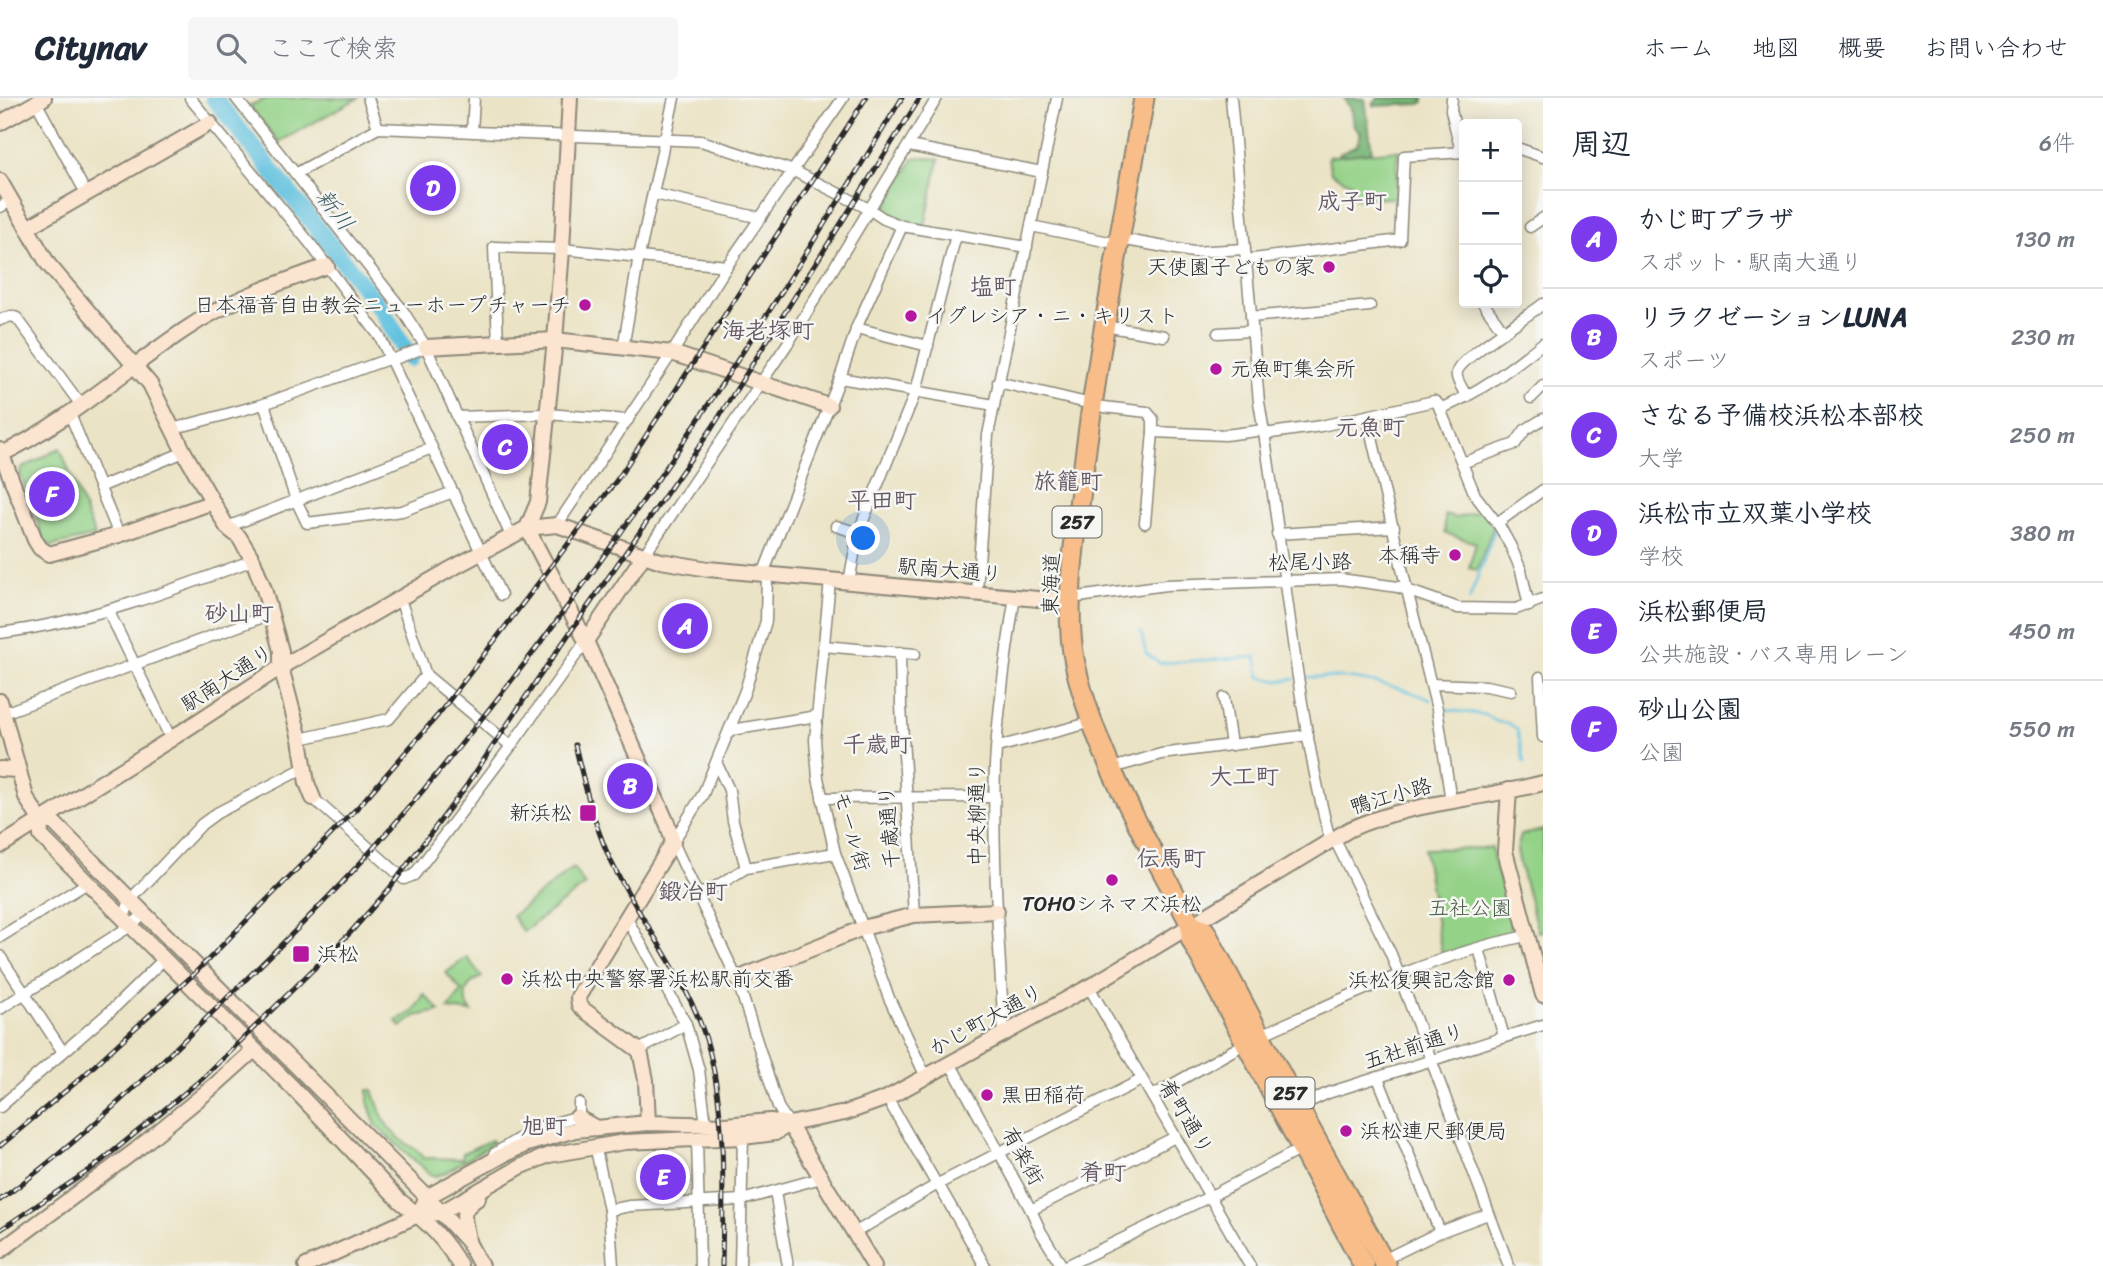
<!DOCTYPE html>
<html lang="ja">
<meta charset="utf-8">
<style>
body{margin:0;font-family:Sriracha,"Klee One",sans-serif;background:#f6f6f7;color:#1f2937}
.controls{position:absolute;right:21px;top:21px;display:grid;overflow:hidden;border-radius:7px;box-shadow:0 4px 18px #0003}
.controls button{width:63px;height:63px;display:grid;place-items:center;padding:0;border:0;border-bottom:2px solid #e0e1e3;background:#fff;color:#1f2937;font:35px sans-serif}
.you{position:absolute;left:864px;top:441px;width:24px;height:24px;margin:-18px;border:5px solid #fff;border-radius:50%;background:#1a73e8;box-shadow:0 0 0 10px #1a73e833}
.badge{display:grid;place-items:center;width:46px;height:46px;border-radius:50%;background:#7c3aed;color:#fff;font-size:23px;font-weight:700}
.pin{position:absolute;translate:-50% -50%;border:4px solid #fff;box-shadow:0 2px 7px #0006}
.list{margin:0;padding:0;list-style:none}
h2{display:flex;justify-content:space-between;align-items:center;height:91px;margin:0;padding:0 28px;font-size:30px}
h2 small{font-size:23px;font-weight:400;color:#747a83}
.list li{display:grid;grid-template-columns:46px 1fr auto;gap:21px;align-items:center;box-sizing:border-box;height:98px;padding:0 28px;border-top:2px solid #e0e1e3}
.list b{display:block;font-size:26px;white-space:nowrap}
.list p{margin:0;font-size:23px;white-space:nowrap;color:#747a83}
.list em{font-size:23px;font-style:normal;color:#747a83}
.icon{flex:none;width:38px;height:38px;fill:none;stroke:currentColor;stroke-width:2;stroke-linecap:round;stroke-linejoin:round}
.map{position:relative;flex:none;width:1543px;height:1168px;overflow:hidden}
header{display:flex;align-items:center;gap:42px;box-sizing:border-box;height:98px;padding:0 35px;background:#fff;border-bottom:2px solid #e0e1e3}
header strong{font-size:33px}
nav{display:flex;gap:38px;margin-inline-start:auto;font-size:24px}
.search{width:490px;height:63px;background:#f6f6f7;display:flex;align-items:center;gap:18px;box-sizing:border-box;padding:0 24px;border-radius:7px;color:#747a83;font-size:26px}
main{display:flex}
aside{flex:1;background:#fff}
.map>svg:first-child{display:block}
</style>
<header>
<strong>Citynav</strong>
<div class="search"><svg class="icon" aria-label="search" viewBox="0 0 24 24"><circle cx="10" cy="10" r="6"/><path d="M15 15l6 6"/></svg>ここで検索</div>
<nav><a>ホーム</a><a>地図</a><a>概要</a><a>お問い合わせ</a></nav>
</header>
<main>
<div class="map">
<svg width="1543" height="1168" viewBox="0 0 1543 1168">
<rect width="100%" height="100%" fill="#f6f6f2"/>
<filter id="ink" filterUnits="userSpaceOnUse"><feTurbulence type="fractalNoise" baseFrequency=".0143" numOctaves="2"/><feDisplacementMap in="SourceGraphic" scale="14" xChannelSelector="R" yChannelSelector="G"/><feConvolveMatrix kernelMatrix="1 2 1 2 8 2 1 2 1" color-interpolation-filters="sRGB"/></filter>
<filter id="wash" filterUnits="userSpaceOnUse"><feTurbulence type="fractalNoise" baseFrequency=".00686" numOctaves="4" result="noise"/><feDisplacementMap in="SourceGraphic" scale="28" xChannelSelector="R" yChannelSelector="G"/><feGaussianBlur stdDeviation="1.57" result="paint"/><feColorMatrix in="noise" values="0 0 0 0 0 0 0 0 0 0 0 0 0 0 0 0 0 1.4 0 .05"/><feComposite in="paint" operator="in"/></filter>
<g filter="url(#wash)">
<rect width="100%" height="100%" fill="#ebe3c5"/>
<g fill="#94d288" stroke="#607e5a" stroke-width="2">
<path d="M268 0H358L279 44 249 8Z"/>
<path d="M1398 52 1396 100 1355 101 1352 86 1331 75 1328 59Z"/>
<path d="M920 59 939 61 925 128C910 126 894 124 884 112L914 60Z"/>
<path d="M60 350 95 438 52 448 45 445 20 375 21 371Z"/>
<path d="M1483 412 1494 427 1477 472 1469 470 1476 445 1445 435V417L1456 420Z"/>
<path d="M1543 732V833L1538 834 1520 767 1517 752 1521 737Z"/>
<path d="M1492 750C1494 780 1517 808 1509 838L1442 857 1424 751Z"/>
<path d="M573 770 585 787 523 834 512 818Z"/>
<path d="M467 859 482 879C465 885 460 900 472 914L448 911 462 893 446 875Z"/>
<path d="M424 896 440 913 416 918 401 929 396 923 414 913Z"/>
<path d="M368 992H373C385 1029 387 1034 421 1055L422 1060 462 1061 463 1055 491 1042 493 1045 445 1075 436 1078 430 1076 376 1028 368 1004Z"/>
</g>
<g fill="#77b474" stroke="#517050" stroke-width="2">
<path d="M1344 0 1365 1 1372 54 1341 58 1338 56 1357 47 1361 35 1354 28 1352 13Z"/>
<path d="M1378 0H1424V4L1420 6 1374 8 1373 6Z"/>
</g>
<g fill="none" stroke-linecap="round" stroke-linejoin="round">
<g stroke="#61c1df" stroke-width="2.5">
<path d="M1469 502 1496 429"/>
<path d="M1141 534 1146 555 1159 565 1256 559 1260 579 1279 583 1295 581"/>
<path d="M1301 580C1342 576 1393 585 1431 602"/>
<path d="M1440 611 1486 617 1497 624 1508 625 1517 631 1524 665"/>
</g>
<path stroke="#61c1df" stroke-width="18" d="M214 0 381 211 410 260"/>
</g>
</g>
<g filter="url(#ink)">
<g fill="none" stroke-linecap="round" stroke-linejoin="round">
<defs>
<g id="street">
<path d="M190 0 309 144 380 239 501 497"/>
<path d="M236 0 401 210 426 249 511 438"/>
<path d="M368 0 378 30"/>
<path d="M1231 0 1259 304C1284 449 1293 598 1330 742L1334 740 1391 856 1509 1168"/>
<path d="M1452 0 1451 12 1461 54"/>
<path d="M36 4 86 95"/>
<path d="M472 34 474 0"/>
<path d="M909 48 1042 74"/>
<path d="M1517 50 1543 59"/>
<path d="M297 75 378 30 701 43 794 73 869 111 884 121 902 128 1027 149"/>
<path d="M654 96 761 120"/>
<path d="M0 109 11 103"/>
<path d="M1031 128 1119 146"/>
<path d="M1530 129 1543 120"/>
<path d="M1120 141 1193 154 1244 151"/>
<path d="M1245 162 1400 142 1404 58 1464 54"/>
<path d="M1483 205 1504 234"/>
<path d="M1251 219 1370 208"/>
<path d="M0 222 11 218 17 220 81 307"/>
<path d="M1104 228 1164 238"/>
<path d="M856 230 928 248"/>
<path d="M1218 235 1252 233"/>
<path d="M498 245 494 149 562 151 727 168"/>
<path d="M623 250 639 158 674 0"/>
<path d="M392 262 426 249"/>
<path d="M840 280 994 307"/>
<path d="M998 284 1104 309 1147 314 1153 321V334L1225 337 1264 332"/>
<path d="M1467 299C1464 293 1455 281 1457 274 1460 260 1528 218 1543 206"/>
<path d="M1531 300 1543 288"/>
<path d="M264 306 296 402 307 425 402 413 453 394"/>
<path d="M1440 311C1480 294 1509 272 1543 245"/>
<path d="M70 316 119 437"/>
<path d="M1367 318 1407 492 1437 611 1451 703"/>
<path d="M457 319 546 316 628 322"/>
<path d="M172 331 264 306 391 260"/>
<path d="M1264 336 1321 328 1434 303 1438 306 1475 397 1500 429 1511 449 1521 472 1529 508"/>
<path d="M1462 365 1515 346 1525 332 1543 321"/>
<path d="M100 389 184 354"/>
<path d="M1145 425 1153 334"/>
<path d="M1497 425 1543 392"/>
<path d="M557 427 672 255 727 168 843 0"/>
<path d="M836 428 858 435"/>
<path d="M227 429 432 350"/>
<path d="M1277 436 1394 429"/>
<path d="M644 457 790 242 937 0"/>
<path d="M763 476 840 280 858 226 902 128"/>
<path d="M767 476 766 523 745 593 703 696 673 744 737 881 778 1009 789 1026"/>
<path d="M830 482 815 642 818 680 835 755 889 900 926 979"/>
<path d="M849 484 858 435 916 293 956 137"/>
<path d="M977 494 988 337 1057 0"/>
<path d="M1071 500 1166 487 1340 481 1398 489 1458 510 1516 511 1543 501"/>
<path d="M400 501 426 577 511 648"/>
<path d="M108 512 171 641"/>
<path d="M0 535C87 524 171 493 253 462"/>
<path d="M823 548 915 556"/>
<path d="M900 554 901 608 914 817"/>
<path d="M1540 579 1543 639"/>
<path d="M1431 586 1486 588 1511 593"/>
<path d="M1224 600 1231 647"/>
<path d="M4 615 271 516"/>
<path d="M731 632 817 618"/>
<path d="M300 641 389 621 426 577"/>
<path d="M997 649 1093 624"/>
<path d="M717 666 729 692 733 723 746 770"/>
<path d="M1112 670 1161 656 1308 637"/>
<path d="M313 700 404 781 414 777 511 648 586 543"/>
<path d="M822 700 995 699"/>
<path d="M698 795 707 794 746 770 835 755"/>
<path d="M124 820 130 802 202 726 217 715 304 670"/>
<path d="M627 821 686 926 699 972 706 1027"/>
<path d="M0 839 89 784"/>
<path d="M1479 851 1504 939"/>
<path d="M0 858 63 954"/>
<path d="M1089 889 1250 1168"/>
<path d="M0 911 132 827 144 816"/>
<path d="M1004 935C999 846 992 757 995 668 998 611 1006 554 1015 498"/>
<path d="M1261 937C1346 899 1434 857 1526 838"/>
<path d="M639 952 686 926"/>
<path d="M951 967 1031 1112 1041 1134 1062 1168"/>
<path d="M1378 980 1440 1134"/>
<path d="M1152 998 1246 945"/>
<path d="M887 1000 937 1087"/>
<path d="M0 1009 114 910 164 861"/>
<path d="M1298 1009 1328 995 1543 927"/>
<path d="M697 1040 700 1168"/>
<path d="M595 1047 609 1112 613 1168"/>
<path d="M494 1056 534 1031 579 1018V1005"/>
<path d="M938 1086 985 1168"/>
<path d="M775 1094 788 1168"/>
<path d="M609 1112 630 1108 742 1102 821 1080"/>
<path d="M1031 1112 1175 1039"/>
<path d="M854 1135 938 1086 1141 982"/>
<path d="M1383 1162 1440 1134 1488 1116"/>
<path d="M740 1168 743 1039"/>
<path d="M1066 1168 1211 1098 1301 1051"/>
</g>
<g id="secondary">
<path d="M570 0 562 151 555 242 538 404 527 430 586 543 667 725 673 744 578 899 579 907 584 912 640 953 646 982 648 1025"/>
<path d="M0 25 44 0"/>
<path d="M0 83 48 166 150 286 184 354 227 429 239 439 253 462 264 491 281 553V569L300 641 307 685 313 700"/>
<path d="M27 130 210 25"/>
<path d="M426 249 555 242 672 255 829 308"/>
<path d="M0 352 35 442 40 450 49 456 119 437 213 404"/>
<path d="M0 357C68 324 124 272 186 231 228 202 279 185 327 168"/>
<path d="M586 543 644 457"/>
<path d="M0 603 26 699 40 722 41 738 294 991 400 1103C423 1120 446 1142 460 1168"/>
<path d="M0 671 18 672"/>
<path d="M1509 692 1505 753 1543 897"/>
<path d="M40 722 54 725 427 1099 468 1144 481 1168"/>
<path d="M0 748 171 641 281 569 447 473 527 430 557 427 661 463 708 471 1049 502 1071 500"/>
<path d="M737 881 863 830 914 817 997 813"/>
<path d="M577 1019 598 1031"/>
<path d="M789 1026 874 1168"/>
<path d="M418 1117 427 1099 503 1057 527 1046 575 1032 648 1025 725 1027 770 1023 789 1026 845 1015 887 1000 1089 889 1350 731C1411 704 1479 702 1543 685"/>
<path d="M468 1143C466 1121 456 1115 478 1100"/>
<path d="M0 1153 136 1052 214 988 254 952"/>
<path d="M306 1168 418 1117 440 1115 520 1069 549 1057 625 1044 743 1039 775 1035 789 1026"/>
</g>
<g id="highway">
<path d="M1144 0C1122 131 1096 261 1081 392 1074 446 1064 513 1075 566 1096 659 1148 744 1191 827V841L1364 1168"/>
<path d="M1191 827 1205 833 1298 1009 1386 1168"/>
</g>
</defs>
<use href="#street" stroke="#8b8778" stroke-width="13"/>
<use href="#secondary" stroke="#8b8778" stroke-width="18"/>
<use href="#highway" stroke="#8b8778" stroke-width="23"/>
<use href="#street" stroke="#fff" stroke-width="10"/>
<use href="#secondary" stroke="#fce5d0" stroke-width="14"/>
<use href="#highway" stroke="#f8bd89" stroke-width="19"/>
<defs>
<g id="rail">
<path d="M575 647C584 685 593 723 609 759 638 821 685 875 706 941 727 1010 723 1097 722 1168"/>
<path d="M0 1048 81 980 194 876 359 708 438 617 619 379 866 0"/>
<path d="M0 1102C82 1042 154 972 226 901 272 856 319 811 362 763 570 530 740 266 902 0"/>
<path d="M0 1132 94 1069 203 980 350 835 389 791 467 687 537 582 712 330 920 0"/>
</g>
</defs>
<use href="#rail" stroke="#2b2b2b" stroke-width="5"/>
<use href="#rail" stroke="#f6f6f2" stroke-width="2.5" stroke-dasharray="8" stroke-linecap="butt"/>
</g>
</g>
<g fill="#b5179e" stroke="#f6f6f2" stroke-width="2.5">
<circle cx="1329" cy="169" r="7"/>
<circle cx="585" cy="207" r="7"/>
<circle cx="911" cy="218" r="7"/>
<circle cx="1216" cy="271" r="7"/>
<circle cx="1455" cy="457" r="7"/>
<rect x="579" y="706" width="18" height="18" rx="3.5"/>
<circle cx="1112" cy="782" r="7"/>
<rect x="292" y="847" width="18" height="18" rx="3.5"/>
<circle cx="507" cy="881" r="7"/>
<circle cx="1509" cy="882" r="7"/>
<circle cx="987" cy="997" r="7"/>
<circle cx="1346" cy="1033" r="7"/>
</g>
<g text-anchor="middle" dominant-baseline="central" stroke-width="5" stroke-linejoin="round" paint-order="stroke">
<g fill="#f6f6f2" stroke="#686867" stroke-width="2">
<rect x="1052.5" y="408.5" width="49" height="31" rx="5"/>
<rect x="1265.5" y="979.5" width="49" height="31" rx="5"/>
</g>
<g font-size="19" font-weight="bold" fill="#2b2b2b">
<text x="1077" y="424">257</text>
<text x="1290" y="995">257</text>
</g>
<g font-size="21" fill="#2b2b2b" stroke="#f6f6f2" text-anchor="start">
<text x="1315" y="169" text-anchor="end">天使園子どもの家</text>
<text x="571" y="207" text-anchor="end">日本福音自由教会ニューホープチャーチ</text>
<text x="925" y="218">イグレシア・ニ・キリスト</text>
<text x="1230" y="271">元魚町集会所</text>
<text x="1441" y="457" text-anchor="end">本稱寺</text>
<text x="572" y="715" text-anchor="end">新浜松</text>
<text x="1112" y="806" text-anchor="middle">TOHOシネマズ浜松</text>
<text x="317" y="856">浜松</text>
<text x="521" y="881">浜松中央警察署浜松駅前交番</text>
<text x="1495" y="882" text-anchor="end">浜松復興記念館</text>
<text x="1001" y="997">黒田稲荷</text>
<text x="1360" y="1033">浜松連尺郵便局</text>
</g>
<g font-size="21" fill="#2b2b2b" stroke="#f6f6f2">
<text transform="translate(1310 464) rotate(-1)">松尾小路</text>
<text transform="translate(950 472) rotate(5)">駅南大通り</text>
<text transform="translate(1051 486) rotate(-88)">東海道</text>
<text transform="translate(227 580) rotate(-33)">駅南大通り</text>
<text transform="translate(1391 698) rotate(-16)">鴨江小路</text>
<text transform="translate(977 716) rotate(-90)">中央柳通り</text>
<text transform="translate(889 729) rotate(-94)">千歳通り</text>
<text transform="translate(852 733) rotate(74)">モール街</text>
<text transform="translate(986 922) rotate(-29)">かじ町大通り</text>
<text transform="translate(1414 948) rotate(-18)">五社前通り</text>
<text transform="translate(1186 1019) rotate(59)">肴町通り</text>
<text transform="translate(1023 1058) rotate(61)">有楽街</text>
</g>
<g font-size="21" fill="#4a5d47" stroke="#f6f6f2">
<text x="1470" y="810">五社公園</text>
</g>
<g font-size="23" font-weight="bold" fill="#675a66" stroke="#f6f6f2">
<text x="1352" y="103">成子町</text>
<text x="993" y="188">塩町</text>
<text x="768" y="232">海老塚町</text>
<text x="1370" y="329">元魚町</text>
<text x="1068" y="383">旅籠町</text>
<text x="882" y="402">平田町</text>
<text x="239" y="515">砂山町</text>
<text x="877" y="646">千歳町</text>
<text x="1244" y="678">大工町</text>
<text x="1171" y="760">伝馬町</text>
<text x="693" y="793">鍛冶町</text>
<text x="544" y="1028">旭町</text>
<text x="1103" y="1074">肴町</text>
</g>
<g font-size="23" font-style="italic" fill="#3b5861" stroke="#f6f6f2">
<text transform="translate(335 112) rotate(52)">新川</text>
</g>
</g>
</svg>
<div class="controls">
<button>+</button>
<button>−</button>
<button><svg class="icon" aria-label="locate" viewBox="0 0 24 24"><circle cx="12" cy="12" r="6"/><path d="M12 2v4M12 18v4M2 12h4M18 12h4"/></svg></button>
</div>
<div class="you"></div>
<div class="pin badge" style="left:685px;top:528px">A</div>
<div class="pin badge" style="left:630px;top:688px">B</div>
<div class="pin badge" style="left:505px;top:349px">C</div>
<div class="pin badge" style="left:433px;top:90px">D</div>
<div class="pin badge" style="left:663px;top:1079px">E</div>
<div class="pin badge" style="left:52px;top:396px">F</div>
</div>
<aside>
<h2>周辺<small>6件</small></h2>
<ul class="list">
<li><span class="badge">A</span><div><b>かじ町プラザ</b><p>スポット · 駅南大通り</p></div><em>130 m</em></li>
<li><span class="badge">B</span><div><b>リラクゼーションLUNA</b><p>スポーツ</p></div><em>230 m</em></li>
<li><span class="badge">C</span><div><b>さなる予備校浜松本部校</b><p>大学</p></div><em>250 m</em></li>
<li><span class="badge">D</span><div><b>浜松市立双葉小学校</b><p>学校</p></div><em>380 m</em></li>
<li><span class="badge">E</span><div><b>浜松郵便局</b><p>公共施設 · バス専用レーン</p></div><em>450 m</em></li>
<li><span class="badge">F</span><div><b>砂山公園</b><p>公園</p></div><em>550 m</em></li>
</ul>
</aside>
</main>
